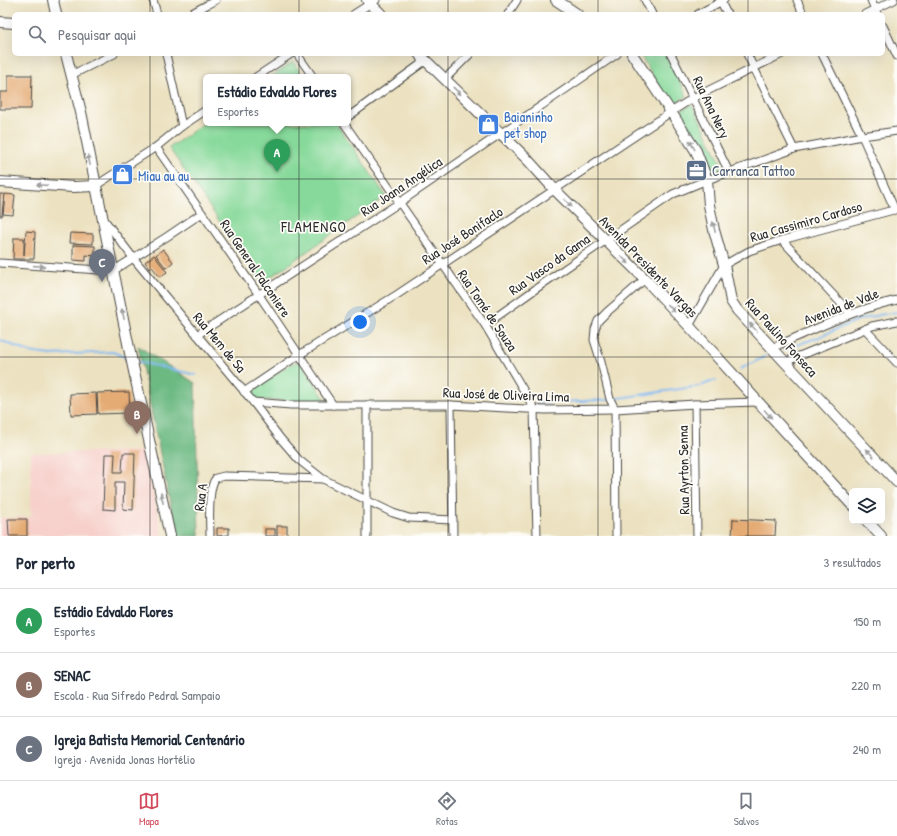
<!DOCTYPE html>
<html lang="pt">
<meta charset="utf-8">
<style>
body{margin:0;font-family:"Patrick Hand",sans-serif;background:#f2f2f3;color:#1f2937}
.controls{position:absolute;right:12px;bottom:12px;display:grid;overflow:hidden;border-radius:6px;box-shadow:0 4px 16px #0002}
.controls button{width:36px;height:36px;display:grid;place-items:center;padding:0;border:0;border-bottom:1px solid #e0e1e3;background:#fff;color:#1f2937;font:20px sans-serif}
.you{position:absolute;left:360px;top:322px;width:14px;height:14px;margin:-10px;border:3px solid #fff;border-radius:50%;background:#1a73e8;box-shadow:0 0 0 6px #1a73e833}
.badge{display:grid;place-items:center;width:26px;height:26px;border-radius:50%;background:#d1495b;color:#fff;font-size:13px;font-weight:700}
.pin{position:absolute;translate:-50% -33px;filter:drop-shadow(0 1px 2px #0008)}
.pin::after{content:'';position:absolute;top:21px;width:14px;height:12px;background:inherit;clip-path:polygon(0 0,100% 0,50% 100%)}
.popup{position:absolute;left:203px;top:74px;width:148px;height:52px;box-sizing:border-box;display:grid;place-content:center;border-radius:6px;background:#fff;filter:drop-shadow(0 1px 3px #0005);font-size:13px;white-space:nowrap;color:#747a83}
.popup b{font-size:15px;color:#1f2937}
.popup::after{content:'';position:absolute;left:50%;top:100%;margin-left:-8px;border:8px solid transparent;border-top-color:#fff}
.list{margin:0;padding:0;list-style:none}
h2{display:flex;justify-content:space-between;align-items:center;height:52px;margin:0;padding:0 16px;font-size:17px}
h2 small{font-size:13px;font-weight:400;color:#747a83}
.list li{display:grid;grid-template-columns:26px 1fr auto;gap:12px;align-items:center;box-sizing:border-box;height:64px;padding:0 16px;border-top:1px solid #e0e1e3}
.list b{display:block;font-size:15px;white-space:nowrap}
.list p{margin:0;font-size:13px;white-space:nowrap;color:#747a83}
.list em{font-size:13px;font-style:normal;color:#747a83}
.icon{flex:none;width:22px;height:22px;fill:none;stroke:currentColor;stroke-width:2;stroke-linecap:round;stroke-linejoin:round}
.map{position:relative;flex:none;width:897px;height:536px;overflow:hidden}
.search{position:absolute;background:#fff;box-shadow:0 4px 16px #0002;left:12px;right:12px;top:12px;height:44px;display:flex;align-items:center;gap:10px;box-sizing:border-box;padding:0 14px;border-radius:6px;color:#747a83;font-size:15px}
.sheet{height:244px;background:#fff}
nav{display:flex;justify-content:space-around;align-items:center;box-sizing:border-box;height:56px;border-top:1px solid #e0e1e3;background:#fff;font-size:11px;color:#747a83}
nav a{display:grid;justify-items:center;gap:2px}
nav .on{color:#d1495b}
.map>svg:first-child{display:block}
</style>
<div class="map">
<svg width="897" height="536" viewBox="0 0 897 536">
<rect width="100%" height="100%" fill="#fdfcf7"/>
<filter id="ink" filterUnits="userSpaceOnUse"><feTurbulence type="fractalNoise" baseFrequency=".025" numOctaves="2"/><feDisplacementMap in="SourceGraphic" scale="8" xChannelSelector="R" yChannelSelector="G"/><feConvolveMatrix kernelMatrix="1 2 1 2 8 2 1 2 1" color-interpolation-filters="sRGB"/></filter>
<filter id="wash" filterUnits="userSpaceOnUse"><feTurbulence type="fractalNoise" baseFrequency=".012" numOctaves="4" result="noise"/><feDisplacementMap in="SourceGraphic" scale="16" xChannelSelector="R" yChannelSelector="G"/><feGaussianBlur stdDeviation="0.9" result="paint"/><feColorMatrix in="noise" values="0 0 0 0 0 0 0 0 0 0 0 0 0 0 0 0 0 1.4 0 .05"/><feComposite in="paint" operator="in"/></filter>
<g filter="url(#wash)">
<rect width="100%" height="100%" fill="#ece2c1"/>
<path fill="#f7d0cb" d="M144 451 163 536H0V518L31 517V453Z"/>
<g fill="#86d99a" stroke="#588262">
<path d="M640 54H666L687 96 671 106Z"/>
<path d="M293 62 304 77H271Z"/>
<path d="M692 104 723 167 710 172 703 153 677 113Z"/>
<path d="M206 122V123H336L386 196 262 283 169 148Z"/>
<path d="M296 362 302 363 326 401 258 400 251 396 252 391 289 365Z"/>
</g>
<path fill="#6cb982" stroke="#4c7256" d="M138 346 195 383 199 536H177Z"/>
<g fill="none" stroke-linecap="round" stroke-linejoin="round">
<g stroke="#82baf2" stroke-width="2">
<path d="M0 340 29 352 50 355 113 352 127 358"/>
<path d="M783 350 819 337 858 320 879 315 897 312"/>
<path d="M135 361 196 375"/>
<path d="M740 369 766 356"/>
<path d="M537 403 606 400 700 386 716 380"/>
</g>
</g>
<g id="blocks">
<g fill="#e5ab75">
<path d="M8 75H32L31 109H0V92H8Z"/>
<path d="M0 194H4L2 216H0Z"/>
<path d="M5 194 15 195 13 215 3 214Z"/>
<path d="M26 231 35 232 34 259H13L14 238H24V255Z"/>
<path d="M70 233 93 234V244L69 243Z"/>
<path d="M73 245 95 246V256L86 255V261L73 260Z"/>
<path d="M163 249 173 262 166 268 156 255Z"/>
<path d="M154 255 167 272 160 277 152 267 150 269 145 262Z"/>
<path d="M129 392 130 413 98 414 97 393Z"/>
<path d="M96 393 97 414 71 415 70 394Z"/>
<path d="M123 453H135L133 510 123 509 124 482H115V510L103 509 105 454H115L114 472H122Z"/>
<path d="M8 519H27V536H9Z"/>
<path d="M733 519 776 521 775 536H732Z"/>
<rect x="277" y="526" width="10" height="10"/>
<path d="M217 528H229V535L217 536Z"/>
<rect x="265" y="529" width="10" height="7"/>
</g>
</g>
</g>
<g filter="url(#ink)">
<use href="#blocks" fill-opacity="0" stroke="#484642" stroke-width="1"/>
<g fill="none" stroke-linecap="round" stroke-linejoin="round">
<defs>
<g id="street">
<path d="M153 0 157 14"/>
<path d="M645 0 652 14"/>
<path d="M720 0 727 14"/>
<path d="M797 0 803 14"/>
<path d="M871 0 877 14"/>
<path d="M190 14 216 0"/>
<path d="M354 14 376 0"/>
<path d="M508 14 517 0"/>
<path d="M698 14 724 0"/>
<path d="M865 14 894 0"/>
<path d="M883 26 897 56"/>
<path d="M166 54 182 126"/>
<path d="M297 54 313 77"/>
<path d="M671 54 729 172"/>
<path d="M747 54 794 149"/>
<path d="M822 54 862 136 895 210"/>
<path d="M71 75 114 54"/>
<path d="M256 77 291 54"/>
<path d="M445 79 470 54"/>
<path d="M348 117 425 61"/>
<path d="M344 123 485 325 534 408 537 536"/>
<path d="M156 147 259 295 333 405"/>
<path d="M95 186 156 147 182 126 206 110"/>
<path d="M103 218 134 259 253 402 280 438 299 460 323 479"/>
<path d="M782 240 850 313"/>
<path d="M0 263 113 271 168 236 202 213"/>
<path d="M485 325 544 283 673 194 707 180 794 149 862 136 897 131"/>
<path d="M689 326 724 265 749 251 782 240 897 209"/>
<path d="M865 329 897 363"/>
<path d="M197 335 399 203 617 54"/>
<path d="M772 348C813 330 853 310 897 300"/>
<path d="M785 362 872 326 897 321"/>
<path d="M244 392 299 355 398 294 671 112 693 98 782 54"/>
<path d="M253 402 291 405H451L545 410 615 409 695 404 757 402"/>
<path d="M695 404 697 536"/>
<path d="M367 405V536"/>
<path d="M451 405 453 536"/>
<path d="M210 536C210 523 207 488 216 478L224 476 323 479 393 513 409 518 453 520"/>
<path d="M616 536 615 409 610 399 601 362 594 340 595 329 598 321 607 312 645 279"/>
</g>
<g id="secondary">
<path d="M53 0 56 14"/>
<path d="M367 0 381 14"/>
<path d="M556 0 577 14"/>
<path d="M0 22 14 23"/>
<path d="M66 54 81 112 130 353 170 536"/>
<path d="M419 54 527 159 555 190 645 279 689 326 852 505"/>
<path d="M632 54 671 112 696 151 707 180 709 205 714 230 724 265 731 301 737 310 772 348 897 482"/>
<path d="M0 182 73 187 95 186"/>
<path d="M867 521 881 536"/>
</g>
</defs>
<use href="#street" stroke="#484642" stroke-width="9"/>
<use href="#secondary" stroke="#484642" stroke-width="12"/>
<use href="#street" stroke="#fff" stroke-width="7"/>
<use href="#secondary" stroke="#fff" stroke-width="10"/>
</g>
<defs><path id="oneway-solid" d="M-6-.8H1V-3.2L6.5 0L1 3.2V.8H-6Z"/></defs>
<g fill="#a0a0a0">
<use href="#oneway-solid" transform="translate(457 91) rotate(44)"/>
<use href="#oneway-solid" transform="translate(692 145) rotate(-121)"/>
<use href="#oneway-solid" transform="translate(89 160) rotate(-102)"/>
<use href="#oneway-solid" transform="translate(42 185) rotate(-176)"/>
<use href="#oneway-solid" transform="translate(568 203) rotate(45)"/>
<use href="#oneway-solid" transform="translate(714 227) rotate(-103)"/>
<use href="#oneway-solid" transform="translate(625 260) rotate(45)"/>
<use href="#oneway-solid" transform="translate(39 266) rotate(4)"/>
<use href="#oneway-solid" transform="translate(671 308) rotate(47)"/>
<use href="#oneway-solid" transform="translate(123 314) rotate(-102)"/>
<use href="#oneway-solid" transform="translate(753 327) rotate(-132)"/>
<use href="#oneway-solid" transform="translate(768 414) rotate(48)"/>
<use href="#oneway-solid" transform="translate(870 453) rotate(-133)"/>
<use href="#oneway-solid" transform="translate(162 498) rotate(-102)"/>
</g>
</g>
<path fill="none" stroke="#2b2b2b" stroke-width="1" stroke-opacity="0.55" d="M150 0V14M299 0V14M448 0V14M598 0V14M748 0V14M150 54V536M299 54V536M448 54V536M598 54V536M748 54V536M0 179H897M0 357H897"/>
<defs>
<symbol id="shop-square" viewBox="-11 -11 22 22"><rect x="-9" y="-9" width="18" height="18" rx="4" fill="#3f7fe0" stroke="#fdfcf7"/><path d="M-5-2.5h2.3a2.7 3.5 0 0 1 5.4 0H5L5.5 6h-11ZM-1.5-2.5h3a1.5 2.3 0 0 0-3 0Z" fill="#fff"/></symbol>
<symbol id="office-square" viewBox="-11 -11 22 22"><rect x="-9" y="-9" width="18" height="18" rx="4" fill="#5c6f8a" stroke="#fdfcf7"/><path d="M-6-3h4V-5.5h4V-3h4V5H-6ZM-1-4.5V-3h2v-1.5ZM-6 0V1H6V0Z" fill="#fff"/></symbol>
</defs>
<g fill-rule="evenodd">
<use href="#shop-square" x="476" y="112" width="25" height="25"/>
<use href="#office-square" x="684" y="158" width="25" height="25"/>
<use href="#shop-square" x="110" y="162" width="25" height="25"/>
</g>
<g text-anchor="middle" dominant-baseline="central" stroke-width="3.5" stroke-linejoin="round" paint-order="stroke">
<g font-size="14" fill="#2b2b2b" stroke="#fdfcf7">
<text transform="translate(712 107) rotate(64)">Rua Ana Nery</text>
<text transform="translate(401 186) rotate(-34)">Rua Joana Angélica</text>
<text transform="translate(806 221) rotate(-16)">Rua Cassimiro Cardoso</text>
<text transform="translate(462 235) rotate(-33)">Rua José Bonifaclo</text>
<text transform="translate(549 264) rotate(-35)">Rua Vasco da Gama</text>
<text transform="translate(649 266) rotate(46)">Avenida Presidente Vargas</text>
<text transform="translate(256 268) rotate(56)">Rua General Falconiere</text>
<text transform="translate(841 306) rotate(-21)">Avenida de Vale</text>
<text transform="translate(488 310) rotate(56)">Rua Tomé de Souza</text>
<text transform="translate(782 337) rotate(48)">Rua Paulino Fonseca</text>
<text transform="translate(220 342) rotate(50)">Rua Mem de Sa</text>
<text transform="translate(506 394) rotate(2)">Rua José de Oliveira Lima</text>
<text transform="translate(683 470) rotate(-91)">Rua Ayrton Senna</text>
<text transform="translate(200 497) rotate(-82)">Rua A</text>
</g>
<g font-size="14" fill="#366cbe" stroke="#fdfcf7" text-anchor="start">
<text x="504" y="116">Baianinho<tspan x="504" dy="16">pet shop</tspan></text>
<text x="138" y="175">Miau au au</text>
</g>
<g font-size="14" fill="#4e5e75" stroke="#fdfcf7" text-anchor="start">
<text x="712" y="170">Carranca Tattoo</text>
</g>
<g font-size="15" letter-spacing="1" fill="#2b2b2b" stroke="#fdfcf7">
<text x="314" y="226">FLAMENGO</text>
</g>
</g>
</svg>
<div class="controls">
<button><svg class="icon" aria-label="layers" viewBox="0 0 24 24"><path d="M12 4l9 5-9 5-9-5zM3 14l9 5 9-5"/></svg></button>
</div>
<div class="you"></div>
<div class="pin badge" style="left:277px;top:172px;background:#2e9e5b">A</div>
<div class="popup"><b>Estádio Edvaldo Flores</b>Esportes</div>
<div class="pin badge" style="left:137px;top:434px;background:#8d6e63">B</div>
<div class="pin badge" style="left:102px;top:282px;background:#6b7280">C</div>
<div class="search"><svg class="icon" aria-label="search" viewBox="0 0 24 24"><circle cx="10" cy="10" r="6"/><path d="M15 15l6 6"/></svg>Pesquisar aqui</div>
</div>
<section class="sheet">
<h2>Por perto<small>3 resultados</small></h2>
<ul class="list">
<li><span class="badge" style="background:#2e9e5b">A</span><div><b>Estádio Edvaldo Flores</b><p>Esportes</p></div><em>150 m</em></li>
<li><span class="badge" style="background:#8d6e63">B</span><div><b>SENAC</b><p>Escola · Rua Sifredo Pedral Sampaio</p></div><em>220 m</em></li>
<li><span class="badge" style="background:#6b7280">C</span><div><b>Igreja Batista Memorial Centenário</b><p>Igreja · Avenida Jonas Hortélio</p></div><em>240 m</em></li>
</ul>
</section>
<nav>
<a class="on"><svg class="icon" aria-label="map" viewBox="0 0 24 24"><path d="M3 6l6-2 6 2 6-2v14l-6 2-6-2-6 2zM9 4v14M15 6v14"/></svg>Mapa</a>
<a><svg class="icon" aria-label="directions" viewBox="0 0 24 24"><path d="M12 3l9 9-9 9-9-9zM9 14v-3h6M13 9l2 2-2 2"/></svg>Rotas</a>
<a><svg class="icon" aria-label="saved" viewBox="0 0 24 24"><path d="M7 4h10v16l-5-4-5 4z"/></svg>Salvos</a>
</nav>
